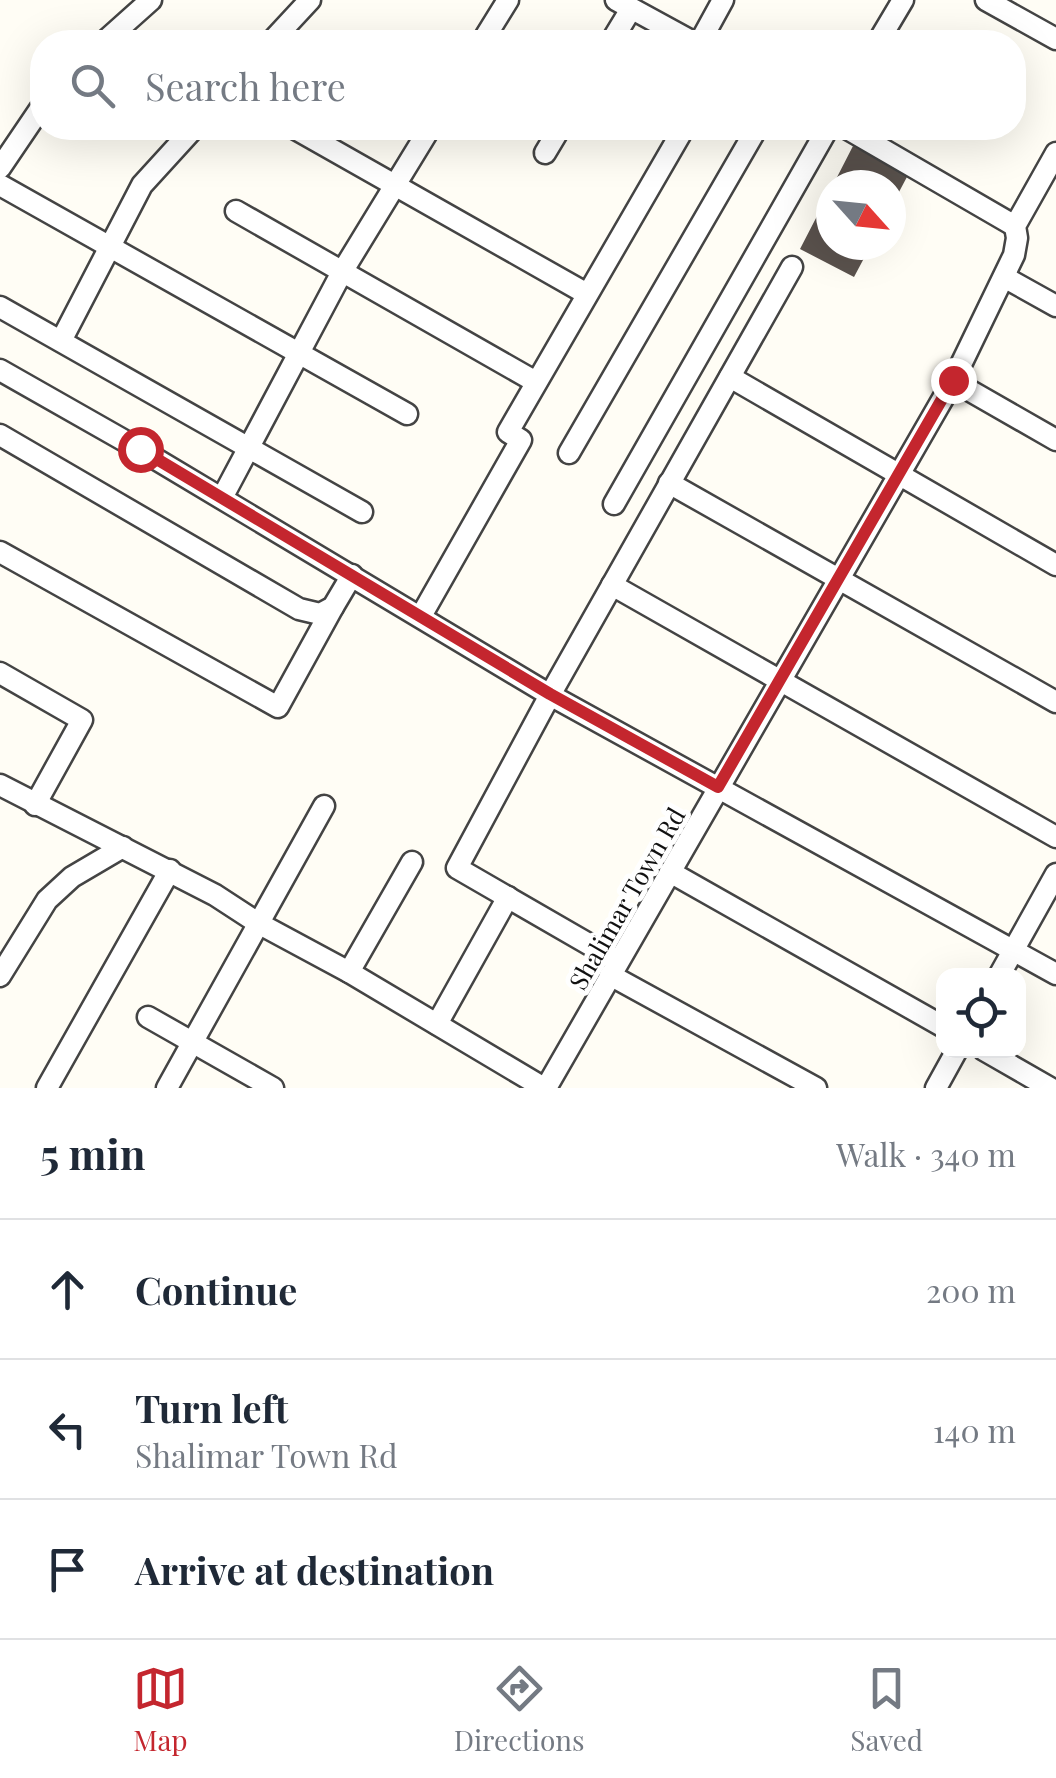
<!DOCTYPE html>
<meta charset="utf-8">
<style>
body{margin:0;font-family:"Playfair Display",serif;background:#f6f6f7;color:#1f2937}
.controls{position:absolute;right:30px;bottom:30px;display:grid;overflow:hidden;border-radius:20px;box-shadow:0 10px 40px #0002}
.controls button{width:90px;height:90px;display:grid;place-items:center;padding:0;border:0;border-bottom:2px solid #e0e1e3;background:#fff;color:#1f2937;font:50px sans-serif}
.compass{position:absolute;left:816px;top:170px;width:90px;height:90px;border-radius:50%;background:#fff;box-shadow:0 10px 40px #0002;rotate:117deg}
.stop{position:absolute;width:30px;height:30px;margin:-22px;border:8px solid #c4262e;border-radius:50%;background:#fff}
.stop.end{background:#c4262e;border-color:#fff;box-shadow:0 2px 10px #0008}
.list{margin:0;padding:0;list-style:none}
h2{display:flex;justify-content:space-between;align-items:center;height:130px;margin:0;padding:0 40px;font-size:42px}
h2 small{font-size:32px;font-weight:400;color:#747a83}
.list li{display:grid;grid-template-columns:65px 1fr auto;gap:30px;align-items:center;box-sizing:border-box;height:140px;padding:0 40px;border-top:2px solid #e0e1e3}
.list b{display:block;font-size:38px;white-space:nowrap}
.list p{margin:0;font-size:32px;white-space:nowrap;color:#747a83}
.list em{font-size:32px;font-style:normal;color:#747a83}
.icon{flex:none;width:55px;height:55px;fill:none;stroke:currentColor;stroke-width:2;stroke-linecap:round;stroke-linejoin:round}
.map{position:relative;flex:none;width:1056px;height:1088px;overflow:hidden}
.search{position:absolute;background:#fff;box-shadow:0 10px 40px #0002;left:30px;right:30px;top:30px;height:110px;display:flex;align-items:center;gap:25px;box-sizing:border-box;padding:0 35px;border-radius:40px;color:#747a83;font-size:38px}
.sheet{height:550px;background:#fff}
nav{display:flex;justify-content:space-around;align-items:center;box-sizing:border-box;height:140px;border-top:2px solid #e0e1e3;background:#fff;font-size:28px;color:#747a83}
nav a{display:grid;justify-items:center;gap:5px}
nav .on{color:#c4262e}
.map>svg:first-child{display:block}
</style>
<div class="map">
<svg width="1056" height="1088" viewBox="0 0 1056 1088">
<rect width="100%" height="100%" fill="#fffdf5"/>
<g fill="#5a524d">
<path d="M853 146 908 175 891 207V185H833Z"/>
<path d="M831 189V245H871L854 277 800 249Z"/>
</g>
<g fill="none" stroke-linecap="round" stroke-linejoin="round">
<defs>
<g id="street">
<path d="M616 0 693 42"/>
<path d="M986 0 1056 39"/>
<path d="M104 42 151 0"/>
<path d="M271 42 310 0"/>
<path d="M482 42 508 0"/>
<path d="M611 42 631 9"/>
<path d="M700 42 723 0"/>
<path d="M878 42 903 0"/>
<path d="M294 128 587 294"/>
<path d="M846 128 1015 226"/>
<path d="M545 153 560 128"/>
<path d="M0 168 42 106"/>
<path d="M0 185 407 414"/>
<path d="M236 211 536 382"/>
<path d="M792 267 550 695 1056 974"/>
<path d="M1004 277 1056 306"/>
<path d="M0 307 362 512"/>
<path d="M61 341 142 185 194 128"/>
<path d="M0 370 139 449 550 695 457 868 618 961"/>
<path d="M730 377 1056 565"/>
<path d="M953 381 1056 440"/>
<path d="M0 435 299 609 320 614 333 607 352 575"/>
<path d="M569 453 757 128"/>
<path d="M669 483 1056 702"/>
<path d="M222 498 342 272 430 128"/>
<path d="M614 504 828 128"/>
<path d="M0 552 278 707 333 607"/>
<path d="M612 585 1056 837"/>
<path d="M421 616 521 440 508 432 684 128"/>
<path d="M0 673 82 720 35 805"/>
<path d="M0 785 215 895 258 923 349 972 544 1088"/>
<path d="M670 872 944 1027"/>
<path d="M349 972 412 862"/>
<path d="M610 975 816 1088"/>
<path d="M0 976 47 900 72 877 123 847"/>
<path d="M999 976 1056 874"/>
<path d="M148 1017 273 1088"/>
<path d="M437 1024 508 897"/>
<path d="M984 1050 1050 1088"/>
<path d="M47 1088 170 870"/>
<path d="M167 1088 324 806"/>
<path d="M546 1088 953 381 1014 255 1017 238 1015 226 1056 153"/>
<path d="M936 1088 957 1050"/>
</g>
</defs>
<use href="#street" stroke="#444" stroke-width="25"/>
<use href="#street" stroke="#fff" stroke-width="20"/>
</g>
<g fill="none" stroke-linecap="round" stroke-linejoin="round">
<path stroke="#c4262e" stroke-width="12" d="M140 449 550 694 718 787 953 380"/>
</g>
<g text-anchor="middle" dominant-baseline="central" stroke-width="10" stroke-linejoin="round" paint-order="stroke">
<g font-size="25" fill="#111" stroke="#fff">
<text transform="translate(626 898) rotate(-60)">Shalimar Town Rd</text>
</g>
</g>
</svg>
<div class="controls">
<button><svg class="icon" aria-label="locate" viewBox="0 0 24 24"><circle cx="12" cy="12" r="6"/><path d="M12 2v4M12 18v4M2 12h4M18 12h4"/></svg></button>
</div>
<svg class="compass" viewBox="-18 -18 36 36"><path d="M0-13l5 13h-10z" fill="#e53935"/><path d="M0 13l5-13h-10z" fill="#747a83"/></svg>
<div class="stop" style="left:140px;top:449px"></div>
<div class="stop end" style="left:953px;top:380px"></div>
<div class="search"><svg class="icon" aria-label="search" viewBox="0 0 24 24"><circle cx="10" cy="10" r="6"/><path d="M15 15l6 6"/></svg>Search here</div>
</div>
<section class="sheet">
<h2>5 min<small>Walk · 340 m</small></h2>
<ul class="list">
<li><svg class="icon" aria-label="ahead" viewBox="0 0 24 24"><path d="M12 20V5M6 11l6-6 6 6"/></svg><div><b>Continue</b></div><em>200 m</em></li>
<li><svg class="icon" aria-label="left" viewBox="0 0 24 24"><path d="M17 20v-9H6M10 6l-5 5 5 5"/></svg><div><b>Turn left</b><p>Shalimar Town Rd</p></div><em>140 m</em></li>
<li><svg class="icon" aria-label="arrive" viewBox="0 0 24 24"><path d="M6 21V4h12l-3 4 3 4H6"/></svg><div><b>Arrive at destination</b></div></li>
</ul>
</section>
<nav>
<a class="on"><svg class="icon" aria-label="map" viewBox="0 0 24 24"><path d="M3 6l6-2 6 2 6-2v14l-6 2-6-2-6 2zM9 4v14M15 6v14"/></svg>Map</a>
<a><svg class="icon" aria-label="directions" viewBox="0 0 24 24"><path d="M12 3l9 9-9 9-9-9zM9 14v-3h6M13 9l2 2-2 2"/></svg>Directions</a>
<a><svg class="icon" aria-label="saved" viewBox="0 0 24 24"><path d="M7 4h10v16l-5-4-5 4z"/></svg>Saved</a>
</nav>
